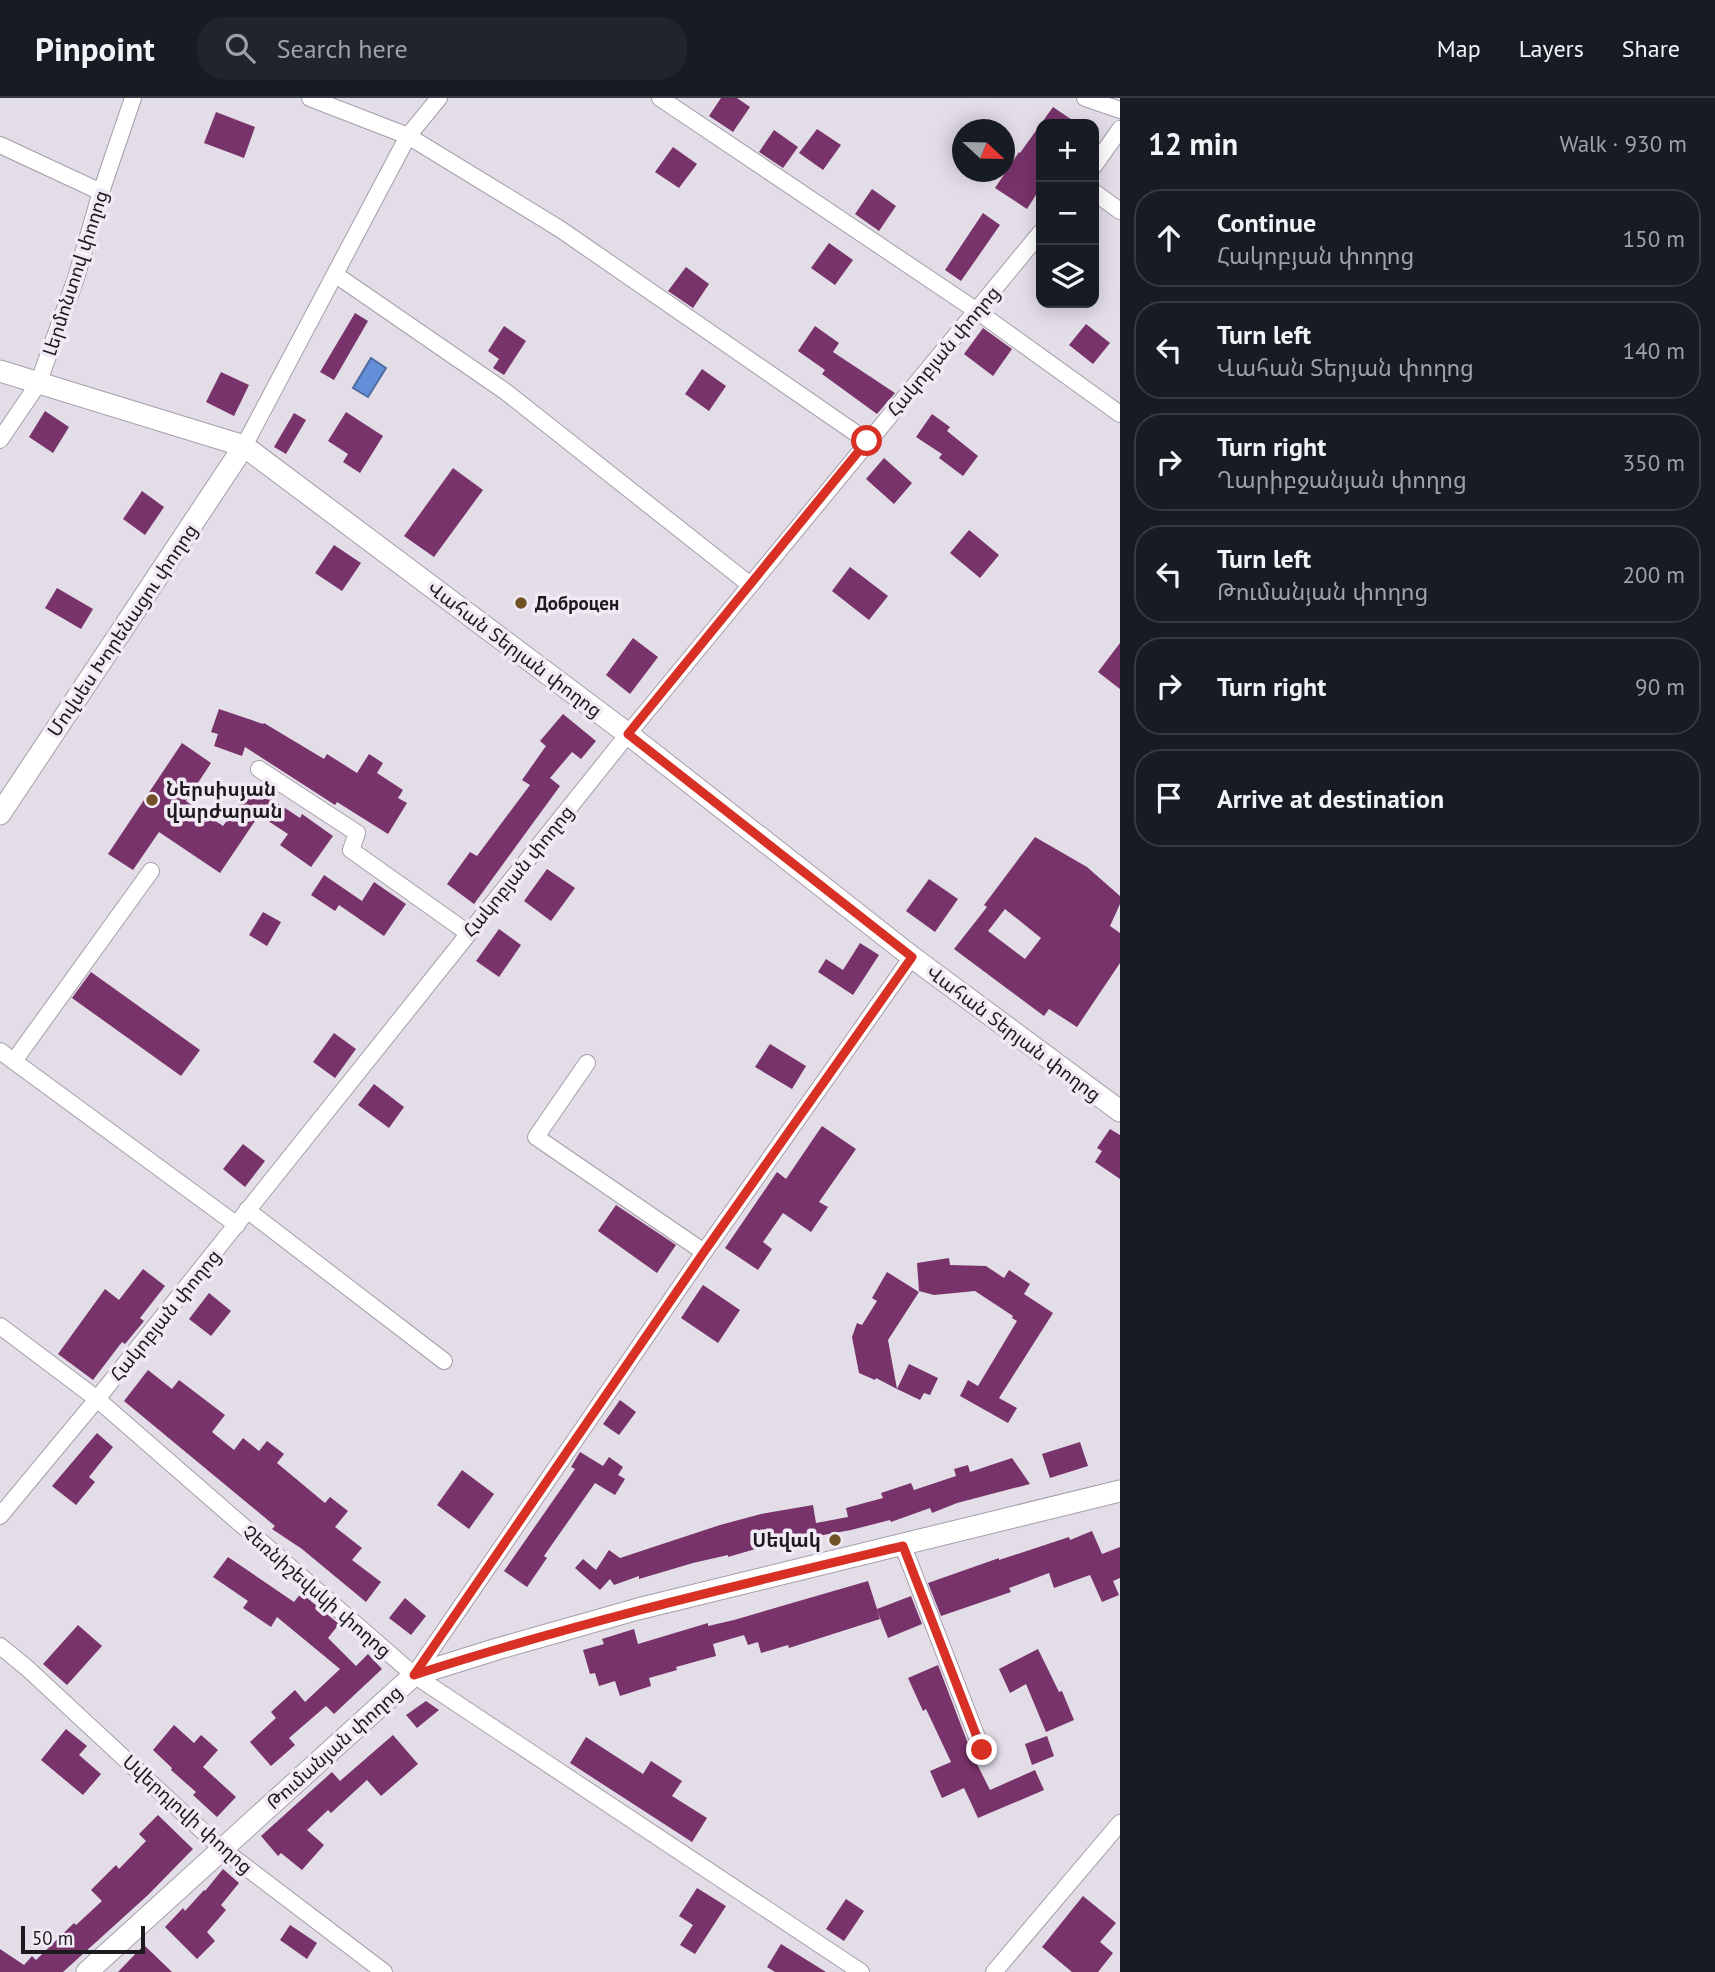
<!DOCTYPE html>
<meta charset="utf-8">
<style>
body{margin:0;font-family:"PT Sans","Noto Sans Armenian",sans-serif;background:#20242c;color:#f1f3f6}
.controls{position:absolute;right:21px;top:21px;display:grid;overflow:hidden;border-radius:14px;box-shadow:0 4px 18px #0003}
.controls button{width:63px;height:63px;display:grid;place-items:center;padding:0;border:0;border-bottom:2px solid #363941;background:#171b24;color:#f1f3f6;font:35px sans-serif}
.compass{position:absolute;left:952px;top:21px;width:63px;height:63px;border-radius:50%;background:#171b24;box-shadow:0 4px 18px #0003;rotate:112deg}
.scale{position:absolute;left:21px;bottom:18px;width:124px;box-sizing:border-box;padding-left:7px;border:4px solid #1c1a1e;border-top:0;font-size:19px;line-height:24px;white-space:nowrap;color:#1c1a1e;-webkit-text-stroke:5px #f1eaf5;paint-order:stroke}
.stop{position:absolute;width:21px;height:21px;margin:-16px;border:5px solid #d93025;border-radius:50%;background:#fff}
.stop.end{background:#d93025;border-color:#fff;box-shadow:0 2px 7px #0008}
.list{margin:0;padding:0;list-style:none}
h2{display:flex;justify-content:space-between;align-items:center;height:91px;margin:0;padding:0 28px;font-size:30px}
h2 small{font-size:23px;font-weight:400;color:#9ea1a6}
.list li{display:grid;grid-template-columns:46px 1fr auto;gap:21px;align-items:center;box-sizing:border-box;height:98px;margin:0 14px 14px;padding:0 14px;border:2px solid #363941;border-radius:28px}
.list b{display:block;font-size:26px;white-space:nowrap}
.list p{margin:0;font-size:23px;white-space:nowrap;color:#9ea1a6}
.list em{font-size:23px;font-style:normal;color:#9ea1a6}
.icon{flex:none;width:38px;height:38px;fill:none;stroke:currentColor;stroke-width:2;stroke-linecap:round;stroke-linejoin:round}
.map{position:relative;flex:none;width:1120px;height:1874px;overflow:hidden}
header{display:flex;align-items:center;gap:42px;box-sizing:border-box;height:98px;padding:0 35px;background:#171b24;border-bottom:2px solid #363941}
header strong{font-size:33px}
nav{display:flex;gap:38px;margin-inline-start:auto;font-size:24px}
.search{width:490px;height:63px;background:#20242c;display:flex;align-items:center;gap:18px;box-sizing:border-box;padding:0 24px;border-radius:28px;color:#9ea1a6;font-size:26px}
main{display:flex}
aside{flex:1;background:#171b24}
.map>svg:first-child{display:block}
</style>
<header>
<strong>Pinpoint</strong>
<div class="search"><svg class="icon" aria-label="search" viewBox="0 0 24 24"><circle cx="10" cy="10" r="6"/><path d="M15 15l6 6"/></svg>Search here</div>
<nav><a>Map</a><a>Layers</a><a>Share</a></nav>
</header>
<main>
<div class="map">
<svg width="1120" height="1874" viewBox="0 0 1120 1874">
<rect width="100%" height="100%" fill="#e3dde8"/>
<path fill="#658ed8" stroke="#4f6ba0" stroke-width="2" d="M371 260 386 270 368 299 353 290Z"/>
<g fill="#78336a" fill-rule="evenodd">
<path d="M721 0H737L750 9 733 34 709 18Z"/>
<path d="M1053 9 1078 26H1041V89L1027 111 995 90 1019 54 1020 55Z"/>
<path d="M216 14 255 29 244 60 204 45Z"/>
<path d="M817 31 841 47 823 72 799 55Z"/>
<path d="M774 32 798 49 783 70 759 54Z"/>
<path d="M673 49 697 66 679 90 655 74Z"/>
<path d="M872 91 896 108 879 133 855 116Z"/>
<path d="M983 115 1000 127 961 183 945 172Z"/>
<path d="M829 145 853 162 835 187 811 170Z"/>
<path d="M686 169 709 186 693 210 668 193Z"/>
<path d="M355 215 368 223 334 282 320 274Z"/>
<path d="M1086 226 1110 245 1093 266 1069 247Z"/>
<path d="M504 228 526 243 504 277 493 270 499 261 488 253Z"/>
<path d="M815 228 839 245 833 254 895 295 877 316 822 276 825 272 798 253Z"/>
<path d="M983 230 1012 251 993 278 964 256Z"/>
<path d="M702 271 726 288 709 313 685 296Z"/>
<path d="M221 274 249 287 234 318 206 304Z"/>
<path d="M45 313 69 329 53 355 29 339Z"/>
<path d="M346 314 383 338 360 375 343 364 348 356 328 343Z"/>
<path d="M294 315 306 322 286 356 274 349Z"/>
<path d="M932 316 950 329 947 333 978 358 963 378 939 360 942 356 916 339Z"/>
<path d="M884 360 912 385 894 406 866 381Z"/>
<path d="M453 370 483 392 434 459 404 438Z"/>
<path d="M142 393 164 409 145 437 123 421Z"/>
<path d="M969 432 999 457 980 480 950 455Z"/>
<path d="M334 447 361 465 342 493 315 475Z"/>
<path d="M850 469 888 498 869 522 832 493Z"/>
<path d="M57 490 93 511 81 531 45 510Z"/>
<path d="M633 540 658 559 630 596 606 577Z"/>
<path d="M1120 545V591L1098 574Z"/>
<path d="M219 611 263 626 264 625 324 661 327 656 357 675 369 656 383 665 377 675 403 692 398 700 407 705 388 736 337 704 335 707 245 649 242 658 214 648 218 636 211 634Z"/>
<path d="M563 616 596 643 581 661 572 654 550 680 560 688 474 806 447 786 470 754 477 758 530 687 522 682 546 648 540 643Z"/>
<path d="M182 645 211 665 186 703 223 728 252 688 300 720 302 716 333 738 311 769 280 747 288 736 259 717 220 775 159 734 133 772 108 756Z"/>
<path d="M1035 739 1087 769 1120 798V806L1110 828 1120 835V865L1077 929 1049 911 1044 918 954 851 987 809 984 807ZM1005 811 1041 840 1025 861 988 833Z"/>
<path d="M547 771 575 790 551 823 524 803Z"/>
<path d="M324 777 362 803 374 784 406 806 384 838 339 807 335 813 311 797Z"/>
<path d="M929 781 958 801 935 834 906 813Z"/>
<path d="M263 814 281 824 267 848 249 837Z"/>
<path d="M499 831 521 847 499 879 476 863Z"/>
<path d="M860 845 879 857 853 897 818 874 826 861 843 872Z"/>
<path d="M91 874 200 952 181 978 72 900Z"/>
<path d="M334 935 356 951 335 980 313 964Z"/>
<path d="M770 946 806 968 792 991 755 969Z"/>
<path d="M374 986 404 1009 389 1030 358 1007Z"/>
<path d="M822 1028 856 1051 819 1104 828 1109 811 1134 783 1115 763 1144 772 1151 758 1172 725 1150 777 1074 786 1081Z"/>
<path d="M1110 1031 1120 1037V1081L1095 1064 1102 1053 1097 1050Z"/>
<path d="M243 1046 265 1063 245 1089 223 1071Z"/>
<path d="M616 1107 676 1147 657 1175 598 1133Z"/>
<path d="M949 1160 950 1167 986 1168 1004 1180 1009 1172 1030 1186 1024 1196 1053 1215 999 1300 1017 1310 1008 1325 960 1298 968 1282 978 1288 1017 1223 1012 1220 1013 1218 975 1193 934 1197 919 1193 917 1165Z"/>
<path d="M143 1171 165 1188 140 1220 144 1223 125 1246 122 1244 93 1282 58 1256 105 1191 119 1202Z"/>
<path d="M887 1174 919 1194 888 1242 897 1291 876 1280 875 1282 859 1275 852 1239 857 1225 862 1227 877 1203 872 1200Z"/>
<path d="M703 1187 740 1212 718 1245 681 1220Z"/>
<path d="M209 1195 231 1213 211 1238 189 1221Z"/>
<path d="M909 1266 938 1280 930 1297 924 1295 920 1302 897 1291Z"/>
<path d="M148 1272 172 1291 179 1282 225 1317 212 1334 234 1352 243 1340 259 1353 267 1343 284 1356 277 1365 325 1405 330 1399 348 1413 335 1429 362 1450 352 1462 381 1484 366 1504 302 1451 272 1431 275 1428 124 1303Z"/>
<path d="M620 1302 636 1314 619 1337 603 1326Z"/>
<path d="M97 1335 113 1349 89 1379 95 1384 76 1407 52 1388Z"/>
<path d="M1080 1344 1088 1368 1050 1380 1042 1356Z"/>
<path d="M580 1354 603 1368 609 1359 623 1369 618 1377 625 1381 615 1397 595 1385 544 1458 547 1460 527 1489 504 1473 575 1371 571 1369Z"/>
<path d="M1012 1360 1030 1386 957 1405 932 1415 930 1410 891 1424 890 1422 851 1432 773 1446 728 1459V1457L693 1465 639 1481V1478L614 1487 610 1481 600 1492 575 1470 583 1461 596 1472 609 1452 620 1460 720 1427 761 1416 813 1407 816 1425 848 1419 846 1410 883 1400 881 1395 911 1385 914 1392 956 1378 954 1371 968 1367 970 1374Z"/>
<path d="M462 1372 494 1396 469 1431 437 1407Z"/>
<path d="M1092 1433 1102 1456 1120 1449V1480L1113 1483 1119 1497 1102 1504 1090 1477 1054 1490 1049 1475 1009 1490 1011 1494 941 1518 928 1485 999 1460V1462L1069 1439 1070 1442Z"/>
<path d="M228 1459 294 1504 301 1495 339 1526 328 1540 356 1568 368 1556 382 1571 334 1616 326 1608 289 1640 295 1647 271 1668 250 1644 276 1620 271 1614 295 1592 305 1604 340 1571 277 1519 271 1529 243 1510 248 1503 213 1479Z"/>
<path d="M868 1483 877 1511 911 1498 922 1526 888 1540 877 1512 880 1521 789 1550 788 1547 761 1555 758 1544 748 1547 744 1537 713 1546 716 1558 676 1569 677 1572 649 1580 651 1588 620 1598 615 1583 599 1588 595 1575 590 1576 583 1552 604 1546 602 1541 634 1531 638 1546 708 1525V1528L734 1522Z"/>
<path d="M405 1500 426 1518 411 1537 389 1520Z"/>
<path d="M78 1527 102 1548 67 1587 43 1566Z"/>
<path d="M1038 1551 1059 1594 1062 1593 1074 1622 1046 1634 1026 1586 1010 1595 999 1571Z"/>
<path d="M938 1567 972 1656 990 1692 1035 1672 1044 1692 978 1720 964 1690 942 1700 930 1673 951 1664 926 1611 923 1613 908 1580Z"/>
<path d="M426 1603 439 1612 417 1630 406 1617Z"/>
<path d="M174 1627 194 1645 201 1637 218 1652 203 1669 236 1699 217 1719 193 1697 196 1694 171 1672 172 1670 153 1652Z"/>
<path d="M66 1631 87 1648 79 1657 101 1676 83 1697 41 1662Z"/>
<path d="M393 1637 418 1666 381 1698 367 1682 331 1715 328 1712 307 1732 324 1747 302 1772 281 1755 278 1758 261 1738 332 1674 340 1683Z"/>
<path d="M1047 1638 1054 1658 1032 1667 1025 1646Z"/>
<path d="M586 1639 643 1676 651 1663 682 1683 672 1698 707 1720 692 1744 570 1665Z"/>
<path d="M158 1717 193 1751 148 1797 63 1874H0V1851L24 1867 32 1858 36 1862 74 1825 76 1827 102 1803 91 1792 116 1767 119 1771 146 1743 139 1736Z"/>
<path d="M223 1771 239 1785 221 1807 226 1812 207 1834 215 1843 197 1861 165 1829 183 1810 185 1813 204 1792 205 1793Z"/>
<path d="M697 1790 726 1808 695 1856 680 1847 693 1827 679 1818Z"/>
<path d="M1083 1798 1116 1825 1100 1844 1113 1855 1098 1874H1072L1042 1849Z"/>
<path d="M846 1801 864 1813 844 1843 826 1831Z"/>
<path d="M290 1827 317 1845 307 1861 280 1842Z"/>
<path d="M781 1846 826 1874H775L767 1869Z"/>
<path d="M144 1847 172 1874H118Z"/>
</g>
<g fill="none" stroke-linecap="round" stroke-linejoin="round">
<defs>
<g id="street">
<path d="M310 0 408 38 560 131 867 343"/>
<path d="M660 0 977 213 1120 316"/>
<path d="M1085 0 1120 12"/>
<path d="M0 47 101 94"/>
<path d="M1094 68 1120 31"/>
<path d="M1094 94 1120 113"/>
<path d="M336 177 506 294 749 486"/>
<path d="M0 342 38 286 76 180 101 94 133 0"/>
<path d="M244 348 408 38 439 0"/>
<path d="M259 671 357 735 351 752 468 835"/>
<path d="M0 953 237 1127"/>
<path d="M14 963 151 773"/>
<path d="M587 965 536 1039 704 1154"/>
<path d="M247 1112 444 1263"/>
<path d="M0 1228 97 1301 414 1577 861 1874"/>
<path d="M0 1418 97 1301 628 636 1041 134"/>
<path d="M903 1448 982 1652"/>
<path d="M0 1548 27 1570 222 1751 384 1874"/>
<path d="M414 1577 704 1154 912 859"/>
<path d="M994 1874 1120 1725"/>
</g>
<g id="secondary">
<path d="M0 273 244 348 628 636 912 859 1120 1013"/>
<path d="M0 716 244 348"/>
<path d="M87 1874 414 1577 497 1551 638 1511 1120 1393"/>
</g>
</defs>
<use href="#street" stroke="#a49ea9" stroke-width="18"/>
<use href="#secondary" stroke="#a49ea9" stroke-width="23"/>
<use href="#street" stroke="#fff" stroke-width="16"/>
<use href="#secondary" stroke="#fff" stroke-width="21"/>
</g>
<g fill="none" stroke-linecap="round" stroke-linejoin="round">
<path stroke="#d93025" stroke-width="9" d="M867 343 628 636 912 859 704 1154 414 1577C575 1525 739 1487 903 1448L982 1652"/>
</g>
<g fill="#705227" stroke="#f1eaf5" stroke-width="2.5">
<circle cx="521" cy="505" r="7"/>
<circle cx="152" cy="702" r="7"/>
<circle cx="835" cy="1442" r="7"/>
</g>
<g text-anchor="middle" dominant-baseline="central" stroke-width="7" stroke-linejoin="round" paint-order="stroke">
<g font-size="19" fill="#1c1a1e" stroke="#f1eaf5">
<text transform="translate(75 175) rotate(-72)">Լերմոնտով փողոց</text>
<text transform="translate(943 253) rotate(-50)">Հակոբյան փողոց</text>
<text transform="translate(122 532) rotate(-56)">Մովսես Խորենացու փողոց</text>
<text transform="translate(515 551) rotate(37)">Վահան Տերյան փողոց</text>
<text transform="translate(518 773) rotate(-51)">Հակոբյան փողոց</text>
<text transform="translate(1014 935) rotate(37)">Վահան Տերյան փողոց</text>
<text transform="translate(165 1217) rotate(-51)">Հակոբյան փողոց</text>
<text transform="translate(317 1493) rotate(41)">Չեռնիշեվսկի փողոց</text>
<text transform="translate(334 1649) rotate(-42)">Թումանյան փողոց</text>
<text transform="translate(188 1716) rotate(42)">Սվերդլովի փողոց</text>
</g>
<g font-size="19" font-weight="bold" fill="#1c1a1e" stroke="#f1eaf5" text-anchor="start">
<text x="535" y="505">Доброцен</text>
<text x="166" y="691">Ներսիսյան<tspan x="166" dy="22">վարժարան</tspan></text>
<text x="821" y="1442" text-anchor="end">Սեվակ</text>
</g>
</g>
</svg>
<div class="controls">
<button>+</button>
<button>−</button>
<button><svg class="icon" aria-label="layers" viewBox="0 0 24 24"><path d="M12 4l9 5-9 5-9-5zM3 14l9 5 9-5"/></svg></button>
</div>
<svg class="compass" viewBox="-18 -18 36 36"><path d="M0-13l5 13h-10z" fill="#e53935"/><path d="M0 13l5-13h-10z" fill="#9ea1a6"/></svg>
<div class="scale">50 m</div>
<div class="stop" style="left:867px;top:343px"></div>
<div class="stop end" style="left:982px;top:1652px"></div>
</div>
<aside>
<h2>12 min<small>Walk · 930 m</small></h2>
<ul class="list">
<li><svg class="icon" aria-label="ahead" viewBox="0 0 24 24"><path d="M12 20V5M6 11l6-6 6 6"/></svg><div><b>Continue</b><p>Հակոբյան փողոց</p></div><em>150 m</em></li>
<li><svg class="icon" aria-label="left" viewBox="0 0 24 24"><path d="M17 20v-9H6M10 6l-5 5 5 5"/></svg><div><b>Turn left</b><p>Վահան Տերյան փողոց</p></div><em>140 m</em></li>
<li><svg class="icon" aria-label="right" viewBox="0 0 24 24"><path d="M7 20v-9h11M14 6l5 5-5 5"/></svg><div><b>Turn right</b><p>Ղարիբջանյան փողոց</p></div><em>350 m</em></li>
<li><svg class="icon" aria-label="left" viewBox="0 0 24 24"><path d="M17 20v-9H6M10 6l-5 5 5 5"/></svg><div><b>Turn left</b><p>Թումանյան փողոց</p></div><em>200 m</em></li>
<li><svg class="icon" aria-label="right" viewBox="0 0 24 24"><path d="M7 20v-9h11M14 6l5 5-5 5"/></svg><div><b>Turn right</b></div><em>90 m</em></li>
<li><svg class="icon" aria-label="arrive" viewBox="0 0 24 24"><path d="M6 21V4h12l-3 4 3 4H6"/></svg><div><b>Arrive at destination</b></div></li>
</ul>
</aside>
</main>
